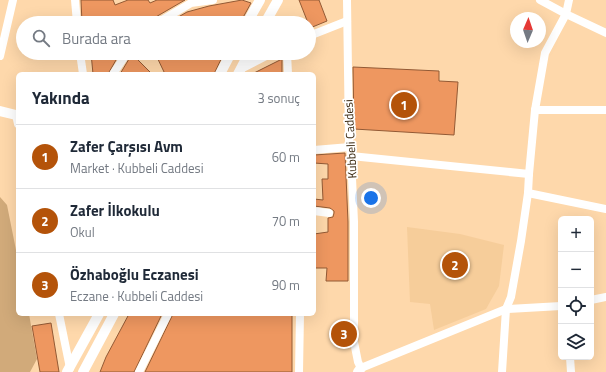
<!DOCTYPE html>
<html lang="tr">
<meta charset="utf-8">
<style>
body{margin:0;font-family:"Titillium Web",sans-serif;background:#f6f6f7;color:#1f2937}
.controls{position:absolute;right:12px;bottom:12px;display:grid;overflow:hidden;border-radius:6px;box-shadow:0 4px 16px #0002}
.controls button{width:36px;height:36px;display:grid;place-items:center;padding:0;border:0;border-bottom:1px solid #e0e1e3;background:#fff;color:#1f2937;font:20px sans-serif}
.compass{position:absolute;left:510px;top:12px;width:36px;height:36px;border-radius:50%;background:#fff;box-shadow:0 4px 16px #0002;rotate:2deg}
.you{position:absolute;left:371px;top:198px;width:14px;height:14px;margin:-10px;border:3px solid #fff;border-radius:50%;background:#1a73e8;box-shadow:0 0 0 6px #1a73e833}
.badge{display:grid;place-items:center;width:26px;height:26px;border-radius:50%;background:#b45309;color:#fff;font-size:13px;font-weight:700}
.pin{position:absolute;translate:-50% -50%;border:2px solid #fff;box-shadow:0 1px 4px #0006}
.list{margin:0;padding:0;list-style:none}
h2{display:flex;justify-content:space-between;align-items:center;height:52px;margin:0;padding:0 16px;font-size:17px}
h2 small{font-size:13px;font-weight:400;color:#747a83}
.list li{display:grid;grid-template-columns:26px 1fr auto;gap:12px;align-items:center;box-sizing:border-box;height:64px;padding:0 16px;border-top:1px solid #e0e1e3}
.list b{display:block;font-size:15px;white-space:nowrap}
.list p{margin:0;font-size:13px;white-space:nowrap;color:#747a83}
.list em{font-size:13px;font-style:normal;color:#747a83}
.icon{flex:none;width:22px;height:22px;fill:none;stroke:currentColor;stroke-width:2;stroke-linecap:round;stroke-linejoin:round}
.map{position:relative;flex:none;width:606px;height:372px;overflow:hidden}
.search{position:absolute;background:#fff;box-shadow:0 4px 16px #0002;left:16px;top:16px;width:300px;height:44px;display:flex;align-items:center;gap:10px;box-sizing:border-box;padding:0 14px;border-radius:22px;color:#747a83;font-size:15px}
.panel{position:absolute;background:#fff;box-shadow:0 4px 16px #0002;left:16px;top:72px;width:300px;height:244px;border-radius:6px}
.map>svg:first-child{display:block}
</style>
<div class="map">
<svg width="606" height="372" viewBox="0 0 606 372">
<rect width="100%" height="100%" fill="#fed8ab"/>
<path fill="#f6cd9a" d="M407 227 460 234 504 245 499 286 486 309 434 330 430 304 410 302Z"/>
<path fill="#d1aa7a" d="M0 197 7 205 18 260V314H29L37 359 30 372H0Z"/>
<g fill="#ee9760" stroke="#935a35">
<path d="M81 0H113L115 5 128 0H148L150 3 157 0H185L154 18 152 23H82Z"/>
<path d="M242 0 251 3 240 23H168L187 12 209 6Z"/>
<path d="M299 0H319L327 21 310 28Z"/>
<path d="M91 53H120L108 74H93Z"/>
<path d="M155 53H224L214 74H165Z"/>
<path d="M132 54 152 74H120Z"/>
<path d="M282 59V74H252Z"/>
<path d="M353 67 439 71V81L458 82 454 135 354 129Z"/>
<path d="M345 153 348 222V281H326L327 268H314V234L328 232V218L333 217 334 213V211L330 208 314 206V199L323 200 322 179H328V164L314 163V155Z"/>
<path d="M129 314H162L134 372H100L106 357Z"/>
<path d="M173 314H292V372H145Z"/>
<path d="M51 323 59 372H40L32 326Z"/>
</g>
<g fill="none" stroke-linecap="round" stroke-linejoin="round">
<g stroke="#fff" stroke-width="8">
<path d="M75 0 77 23"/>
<path d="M347 0 349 141 351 156 354 222V342L358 362 361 368"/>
<path d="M540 0 566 14 606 33"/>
<path d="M157 23 191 3 213 0"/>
<path d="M309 36 347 21"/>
<path d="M80 53 83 74"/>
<path d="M287 53 288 74"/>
<path d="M0 56 13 0"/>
<path d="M241 69 272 53"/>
<path d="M113 74 127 53"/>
<path d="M535 110H606"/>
<path d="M18 115H16L18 124"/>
<path d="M314 150 350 147"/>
<path d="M351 156 529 174"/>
<path d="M528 193 606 209"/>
<path d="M314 211 329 213"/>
<path d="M591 300 606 297"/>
<path d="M59 314 70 368"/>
<path d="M570 357 571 372"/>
<path d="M361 368 506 309 561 306"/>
<path d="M139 372 168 314"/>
<path d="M299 372 300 314"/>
<path d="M502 372 506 309 511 297 521 241 528 193 529 174 535 110 545 53 566 14 569 0"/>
</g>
<g stroke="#fff" stroke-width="10">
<path d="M247 23 260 0"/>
<path d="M265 23 278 0"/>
<path d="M220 74 231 53"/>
<path d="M238 74 249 53"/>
<path d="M0 111 16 115"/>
<path d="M67 372 99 314"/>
<path d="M83 372 114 314"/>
<path d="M358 372 361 368"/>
</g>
</g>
<g text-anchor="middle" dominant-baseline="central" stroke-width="3.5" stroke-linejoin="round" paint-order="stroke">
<g font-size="12" fill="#39270f" stroke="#fff">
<text transform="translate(350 139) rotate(-93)">Kubbeli Caddesi</text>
</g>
</g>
</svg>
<div class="controls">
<button>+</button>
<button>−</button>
<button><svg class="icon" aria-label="locate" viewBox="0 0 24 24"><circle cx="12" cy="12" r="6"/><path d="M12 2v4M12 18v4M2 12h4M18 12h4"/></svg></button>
<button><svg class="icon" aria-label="layers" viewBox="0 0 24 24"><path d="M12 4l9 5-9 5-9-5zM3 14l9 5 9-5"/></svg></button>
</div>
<svg class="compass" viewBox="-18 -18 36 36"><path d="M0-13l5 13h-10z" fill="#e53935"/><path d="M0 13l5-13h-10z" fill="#747a83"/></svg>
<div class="you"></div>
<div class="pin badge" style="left:404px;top:105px">1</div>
<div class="pin badge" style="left:455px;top:265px">2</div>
<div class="pin badge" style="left:344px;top:334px">3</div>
<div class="search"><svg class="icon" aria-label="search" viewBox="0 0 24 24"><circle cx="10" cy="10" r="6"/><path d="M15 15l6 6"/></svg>Burada ara</div>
<section class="panel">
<h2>Yakında<small>3 sonuç</small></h2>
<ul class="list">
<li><span class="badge">1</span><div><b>Zafer Çarşısı Avm</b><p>Market · Kubbeli Caddesi</p></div><em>60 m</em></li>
<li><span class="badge">2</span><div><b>Zafer İlkokulu</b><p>Okul</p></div><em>70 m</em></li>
<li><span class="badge">3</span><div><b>Özhaboğlu Eczanesi</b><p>Eczane · Kubbeli Caddesi</p></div><em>90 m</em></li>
</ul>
</section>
</div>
